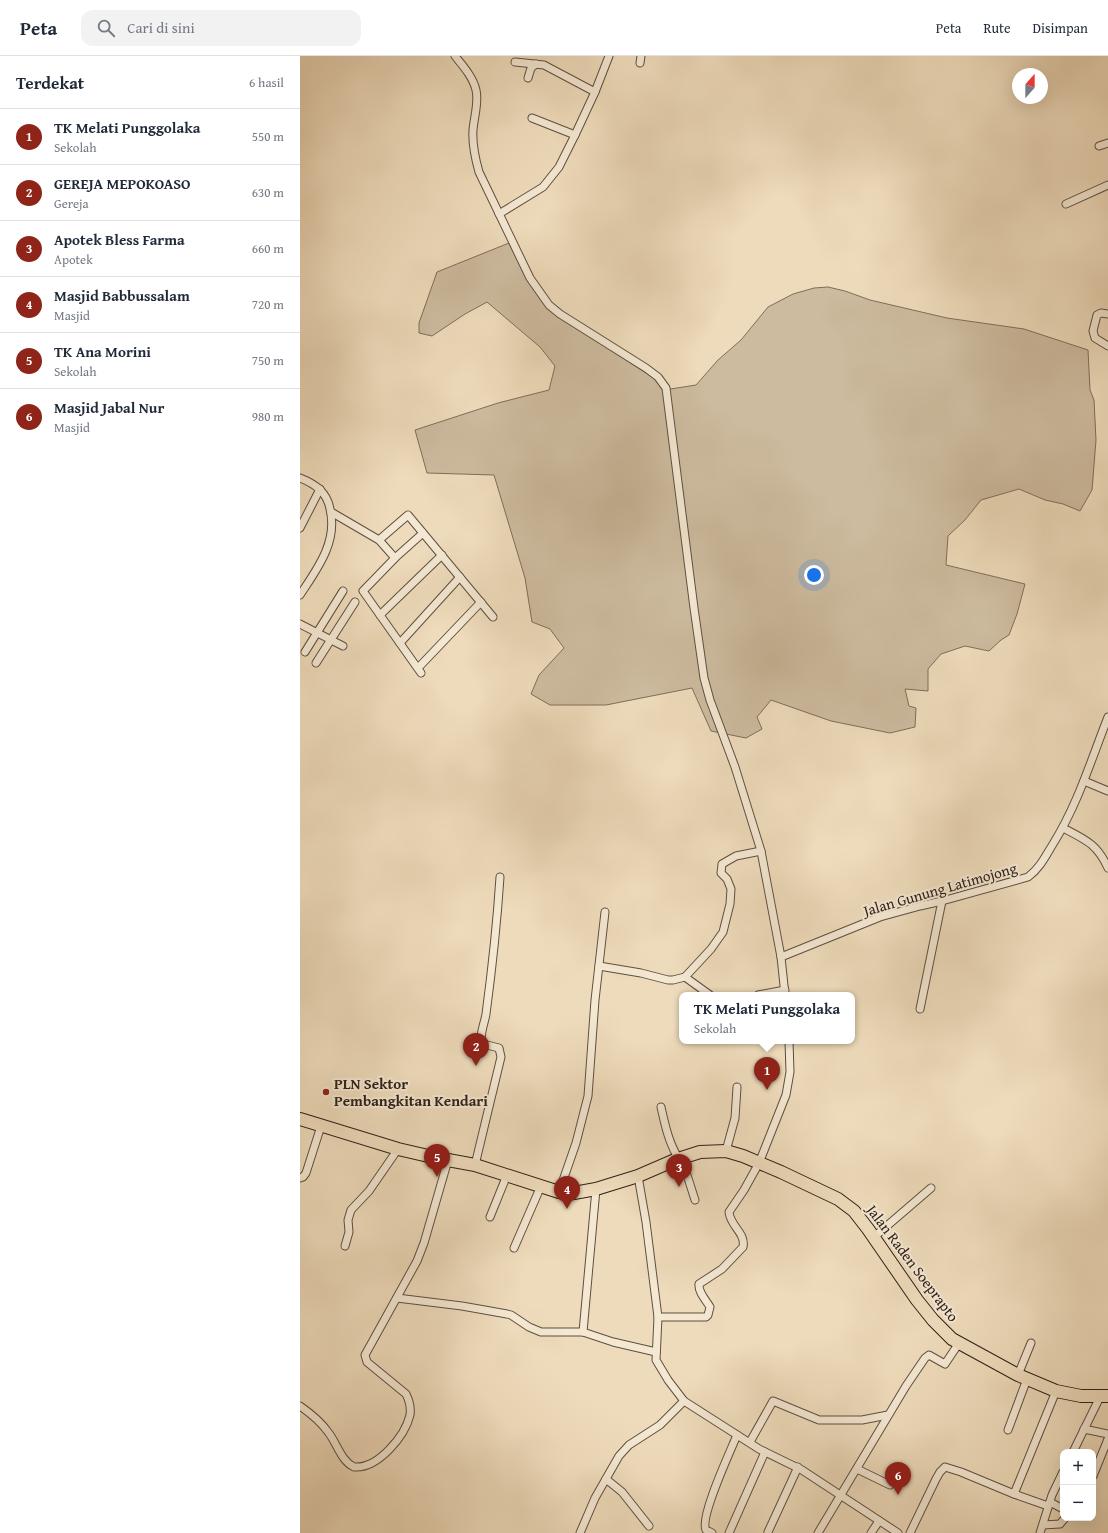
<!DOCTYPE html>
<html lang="id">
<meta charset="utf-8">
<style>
body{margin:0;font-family:"Gentium Book Plus",serif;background:#f2f2f3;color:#1f2937}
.controls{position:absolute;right:12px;bottom:12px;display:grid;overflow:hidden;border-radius:8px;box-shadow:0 4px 16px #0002}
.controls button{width:36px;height:36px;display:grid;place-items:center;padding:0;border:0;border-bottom:1px solid #e0e1e3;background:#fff;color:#1f2937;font:20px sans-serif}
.compass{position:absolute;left:712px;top:12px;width:36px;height:36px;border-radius:50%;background:#fff;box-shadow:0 4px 16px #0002;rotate:21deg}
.you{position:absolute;left:514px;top:519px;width:14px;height:14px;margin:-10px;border:3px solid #fff;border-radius:50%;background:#1a73e8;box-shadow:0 0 0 6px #1a73e833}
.badge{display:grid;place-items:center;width:26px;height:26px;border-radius:50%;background:#8f2418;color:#fff;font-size:13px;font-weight:700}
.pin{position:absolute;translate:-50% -33px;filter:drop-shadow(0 1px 2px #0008)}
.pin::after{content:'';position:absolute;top:21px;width:14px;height:12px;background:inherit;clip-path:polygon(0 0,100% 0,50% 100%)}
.popup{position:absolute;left:379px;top:936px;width:176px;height:52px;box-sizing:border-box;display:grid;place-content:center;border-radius:8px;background:#fff;filter:drop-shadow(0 1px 3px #0005);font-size:13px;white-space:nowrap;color:#747a83}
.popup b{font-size:15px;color:#1f2937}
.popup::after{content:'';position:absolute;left:50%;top:100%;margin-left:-8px;border:8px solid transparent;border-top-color:#fff}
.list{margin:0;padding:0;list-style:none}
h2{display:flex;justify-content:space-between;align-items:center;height:52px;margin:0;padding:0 16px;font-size:17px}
h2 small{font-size:13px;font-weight:400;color:#747a83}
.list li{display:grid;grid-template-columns:26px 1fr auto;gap:12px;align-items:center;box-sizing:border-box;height:56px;padding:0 16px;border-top:1px solid #e0e1e3}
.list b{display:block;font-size:15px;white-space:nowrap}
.list p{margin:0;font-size:13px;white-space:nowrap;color:#747a83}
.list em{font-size:13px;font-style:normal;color:#747a83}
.icon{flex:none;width:22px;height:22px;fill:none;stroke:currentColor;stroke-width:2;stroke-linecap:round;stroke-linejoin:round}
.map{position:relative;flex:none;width:808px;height:1477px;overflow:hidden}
header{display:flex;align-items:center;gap:24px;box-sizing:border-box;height:56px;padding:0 20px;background:#fff;border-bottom:1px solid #e0e1e3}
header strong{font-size:19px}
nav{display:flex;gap:22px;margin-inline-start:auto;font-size:14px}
.search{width:280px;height:36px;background:#f2f2f3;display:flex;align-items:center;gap:10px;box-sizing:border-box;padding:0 14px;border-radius:12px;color:#747a83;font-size:15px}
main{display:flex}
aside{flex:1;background:#fff}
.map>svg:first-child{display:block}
</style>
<header>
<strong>Peta</strong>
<div class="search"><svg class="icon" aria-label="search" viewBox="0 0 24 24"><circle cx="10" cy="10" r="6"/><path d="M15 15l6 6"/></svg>Cari di sini</div>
<nav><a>Peta</a><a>Rute</a><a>Disimpan</a></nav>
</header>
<main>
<aside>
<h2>Terdekat<small>6 hasil</small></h2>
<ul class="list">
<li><span class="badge">1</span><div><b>TK Melati Punggolaka</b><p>Sekolah</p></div><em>550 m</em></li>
<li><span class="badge">2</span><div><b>GEREJA MEPOKOASO</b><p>Gereja</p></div><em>630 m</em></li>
<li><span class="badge">3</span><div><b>Apotek Bless Farma</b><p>Apotek</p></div><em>660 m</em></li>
<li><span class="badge">4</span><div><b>Masjid Babbussalam</b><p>Masjid</p></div><em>720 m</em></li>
<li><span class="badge">5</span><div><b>TK Ana Morini</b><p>Sekolah</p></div><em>750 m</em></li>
<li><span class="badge">6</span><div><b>Masjid Jabal Nur</b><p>Masjid</p></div><em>980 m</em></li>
</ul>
</aside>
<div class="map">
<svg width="808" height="1477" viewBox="0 0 808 1477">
<rect width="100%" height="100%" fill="#eedbbb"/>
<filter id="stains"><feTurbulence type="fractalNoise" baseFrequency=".005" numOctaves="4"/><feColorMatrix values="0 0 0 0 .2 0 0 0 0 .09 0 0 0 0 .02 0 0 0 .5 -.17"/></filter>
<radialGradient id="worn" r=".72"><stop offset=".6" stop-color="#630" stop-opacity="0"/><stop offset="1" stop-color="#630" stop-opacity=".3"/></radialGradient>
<path fill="#cdbb9f" stroke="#7e6e5c" d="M209 187 228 224 239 241 286 278 355 323 364 334 396 329 418 304 441 284 468 251 493 238 514 232 528 231 545 235 570 244 647 262 724 273 788 294 790 334 794 344 796 384 792 434 780 455 763 448 745 444 719 433 681 444 665 464 648 480 646 509 725 528 717 558 709 579 701 584 689 595 665 590 641 598 628 613V635L605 633 609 650 616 652 615 671 590 677 531 665 471 644 457 661 462 673 446 682 411 675 392 632 306 649H250L231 638 239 619 264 592 250 573 232 566 225 522 194 419 127 417 115 374 198 347 249 334 255 310 240 291 187 246 165 258 132 280 119 277V267L137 216Z"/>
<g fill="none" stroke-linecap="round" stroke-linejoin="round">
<defs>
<g id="street">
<path d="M155 0C163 10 173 21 176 34 179 46 174 61 173 74 172 89 175 102 179 116L230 222 249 249 260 258 346 312 358 321 366 332 394 552 404 622 410 644 435 711 461 795 481 901 485 939"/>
<path d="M215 6 244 9 295 36"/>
<path d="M340 7 341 0"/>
<path d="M228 22 231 12 236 8"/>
<path d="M275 79 295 36 309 0"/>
<path d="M799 90 808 87"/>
<path d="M766 148 808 129"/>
<path d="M199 158 243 131 259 111 275 79 232 62"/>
<path d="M808 258 801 257 797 259 793 275 795 282 808 290"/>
<path d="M0 422C15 428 27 436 30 453 38 486 17 513 0 539"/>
<path d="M31 456 79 484 108 459 193 561"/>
<path d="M0 472 20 433"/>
<path d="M79 484 95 502 63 535 121 617"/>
<path d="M95 502 123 477"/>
<path d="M80 559 142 499"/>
<path d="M0 568 43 590"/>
<path d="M100 587 160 521"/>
<path d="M5 596 43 535"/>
<path d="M16 607 55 546"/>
<path d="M118 612 181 546"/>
<path d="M784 725 808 735"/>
<path d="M763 772C786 784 797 788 808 812"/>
<path d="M481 901 580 861 620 850 642 845 728 821C740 812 745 801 753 788 778 748 791 704 808 661"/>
<path d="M299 910 341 917 368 924H373L385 921 411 893 423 876 430 848 431 833 427 823 421 817 422 808 436 800 461 795"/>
<path d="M385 921 410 939"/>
<path d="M458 939 485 934"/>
<path d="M620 953 642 845"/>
<path d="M361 1051C365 1069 369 1088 379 1103"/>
<path d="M426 1095 435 1062 437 1031"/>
<path d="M375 1104 387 1119 395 1144"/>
<path d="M175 1109 201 1001 199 992 183 988C178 981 185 966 186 958 192 913 197 867 200 821"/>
<path d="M338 1120 346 1166 358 1261 356 1304 368 1324 384 1345 459 1393 502 1414 598 1477"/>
<path d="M0 1122 3 1121 6 1117 21 1070"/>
<path d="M259 1136 276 1087 288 1040 295 944 305 856"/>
<path d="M190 1161 207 1119"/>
<path d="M574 1181 631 1132"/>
<path d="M45 1190 49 1176 48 1164 51 1154 69 1135 98 1093"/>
<path d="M214 1192 241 1130"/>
<path d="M97 1242 162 1250 207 1258 211 1259 229 1271 241 1276H283L313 1286 356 1296"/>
<path d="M358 1261H406L408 1259 410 1251C406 1244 398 1236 399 1228L422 1213 443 1191C446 1177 430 1170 429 1156L444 1134 459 1107 486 1039 490 1016 489 985"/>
<path d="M283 1276 296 1133"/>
<path d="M718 1319 731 1287"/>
<path d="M0 1350C10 1357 21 1366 28 1376 37 1387 41 1405 54 1411 78 1413 105 1380 110 1359 111 1352 109 1344 106 1338L67 1306 65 1299 117 1205 124 1187 148 1104"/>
<path d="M784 1373 808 1378"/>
<path d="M708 1374 727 1323"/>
<path d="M450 1386 473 1345 519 1364H562L588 1359"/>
<path d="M773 1396 800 1341"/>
<path d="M557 1413 590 1429"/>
<path d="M793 1420 808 1383"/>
<path d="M306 1423 322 1436 349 1470"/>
<path d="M714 1438 756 1335"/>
<path d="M750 1446 763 1453"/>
<path d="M743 1469 760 1468 765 1462"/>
<path d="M468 1476 498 1411"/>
<path d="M280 1477 295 1442 319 1400 329 1389 360 1369 384 1345"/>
<path d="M412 1477 406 1474C399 1462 431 1394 437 1379"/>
<path d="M429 1477 465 1396"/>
<path d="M518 1477 606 1330 625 1302 629 1299 645 1308 659 1287"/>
<path d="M571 1477 579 1465"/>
<path d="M610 1477 636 1423 640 1416 645 1411 661 1416 714 1438 748 1450"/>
<path d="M740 1477 752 1439 763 1416"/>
</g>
<path id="highway" d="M0 1063 98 1093 137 1102 175 1109 259 1136 274 1137 296 1133 338 1120 375 1104 400 1096 426 1095 443 1100 481 1116 538 1143 554 1155 568 1173 617 1244 633 1264 652 1283 718 1319 756 1335 781 1340H808"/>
</defs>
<use href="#street" stroke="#5e4f41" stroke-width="9"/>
<use href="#highway" stroke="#2e2018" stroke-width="14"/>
<use href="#street" stroke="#f4e8d3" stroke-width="7"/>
<use href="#highway" stroke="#eedbbb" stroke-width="12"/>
</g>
<circle fill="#8f2418" stroke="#f4e8d3" stroke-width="1.5" cx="26" cy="1036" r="4"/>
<g text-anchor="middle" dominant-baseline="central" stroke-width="4" stroke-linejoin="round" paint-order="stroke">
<g font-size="15" fill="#2e2018" stroke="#f4e8d3">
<text transform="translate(640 833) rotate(-16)">Jalan Gunung Latimojong</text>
<text transform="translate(613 1207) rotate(53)">Jalan Raden Soeprapto</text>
</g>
<g font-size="15" font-weight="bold" fill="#2e2018" stroke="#f4e8d3" text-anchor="start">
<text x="34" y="1027">PLN Sektor<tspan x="34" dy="17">Pembangkitan Kendari</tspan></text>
</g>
</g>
<rect width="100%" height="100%" filter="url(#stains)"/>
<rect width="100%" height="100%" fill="url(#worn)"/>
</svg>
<div class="controls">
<button>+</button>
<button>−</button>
</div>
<svg class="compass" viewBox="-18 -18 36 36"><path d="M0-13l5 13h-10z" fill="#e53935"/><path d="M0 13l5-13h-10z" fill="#747a83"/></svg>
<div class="you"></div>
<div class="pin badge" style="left:467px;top:1034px">1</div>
<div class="popup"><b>TK Melati Punggolaka</b>Sekolah</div>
<div class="pin badge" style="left:176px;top:1010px">2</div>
<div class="pin badge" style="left:379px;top:1131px">3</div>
<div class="pin badge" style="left:267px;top:1153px">4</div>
<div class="pin badge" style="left:137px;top:1121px">5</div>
<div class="pin badge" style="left:598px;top:1439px">6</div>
</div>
</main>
